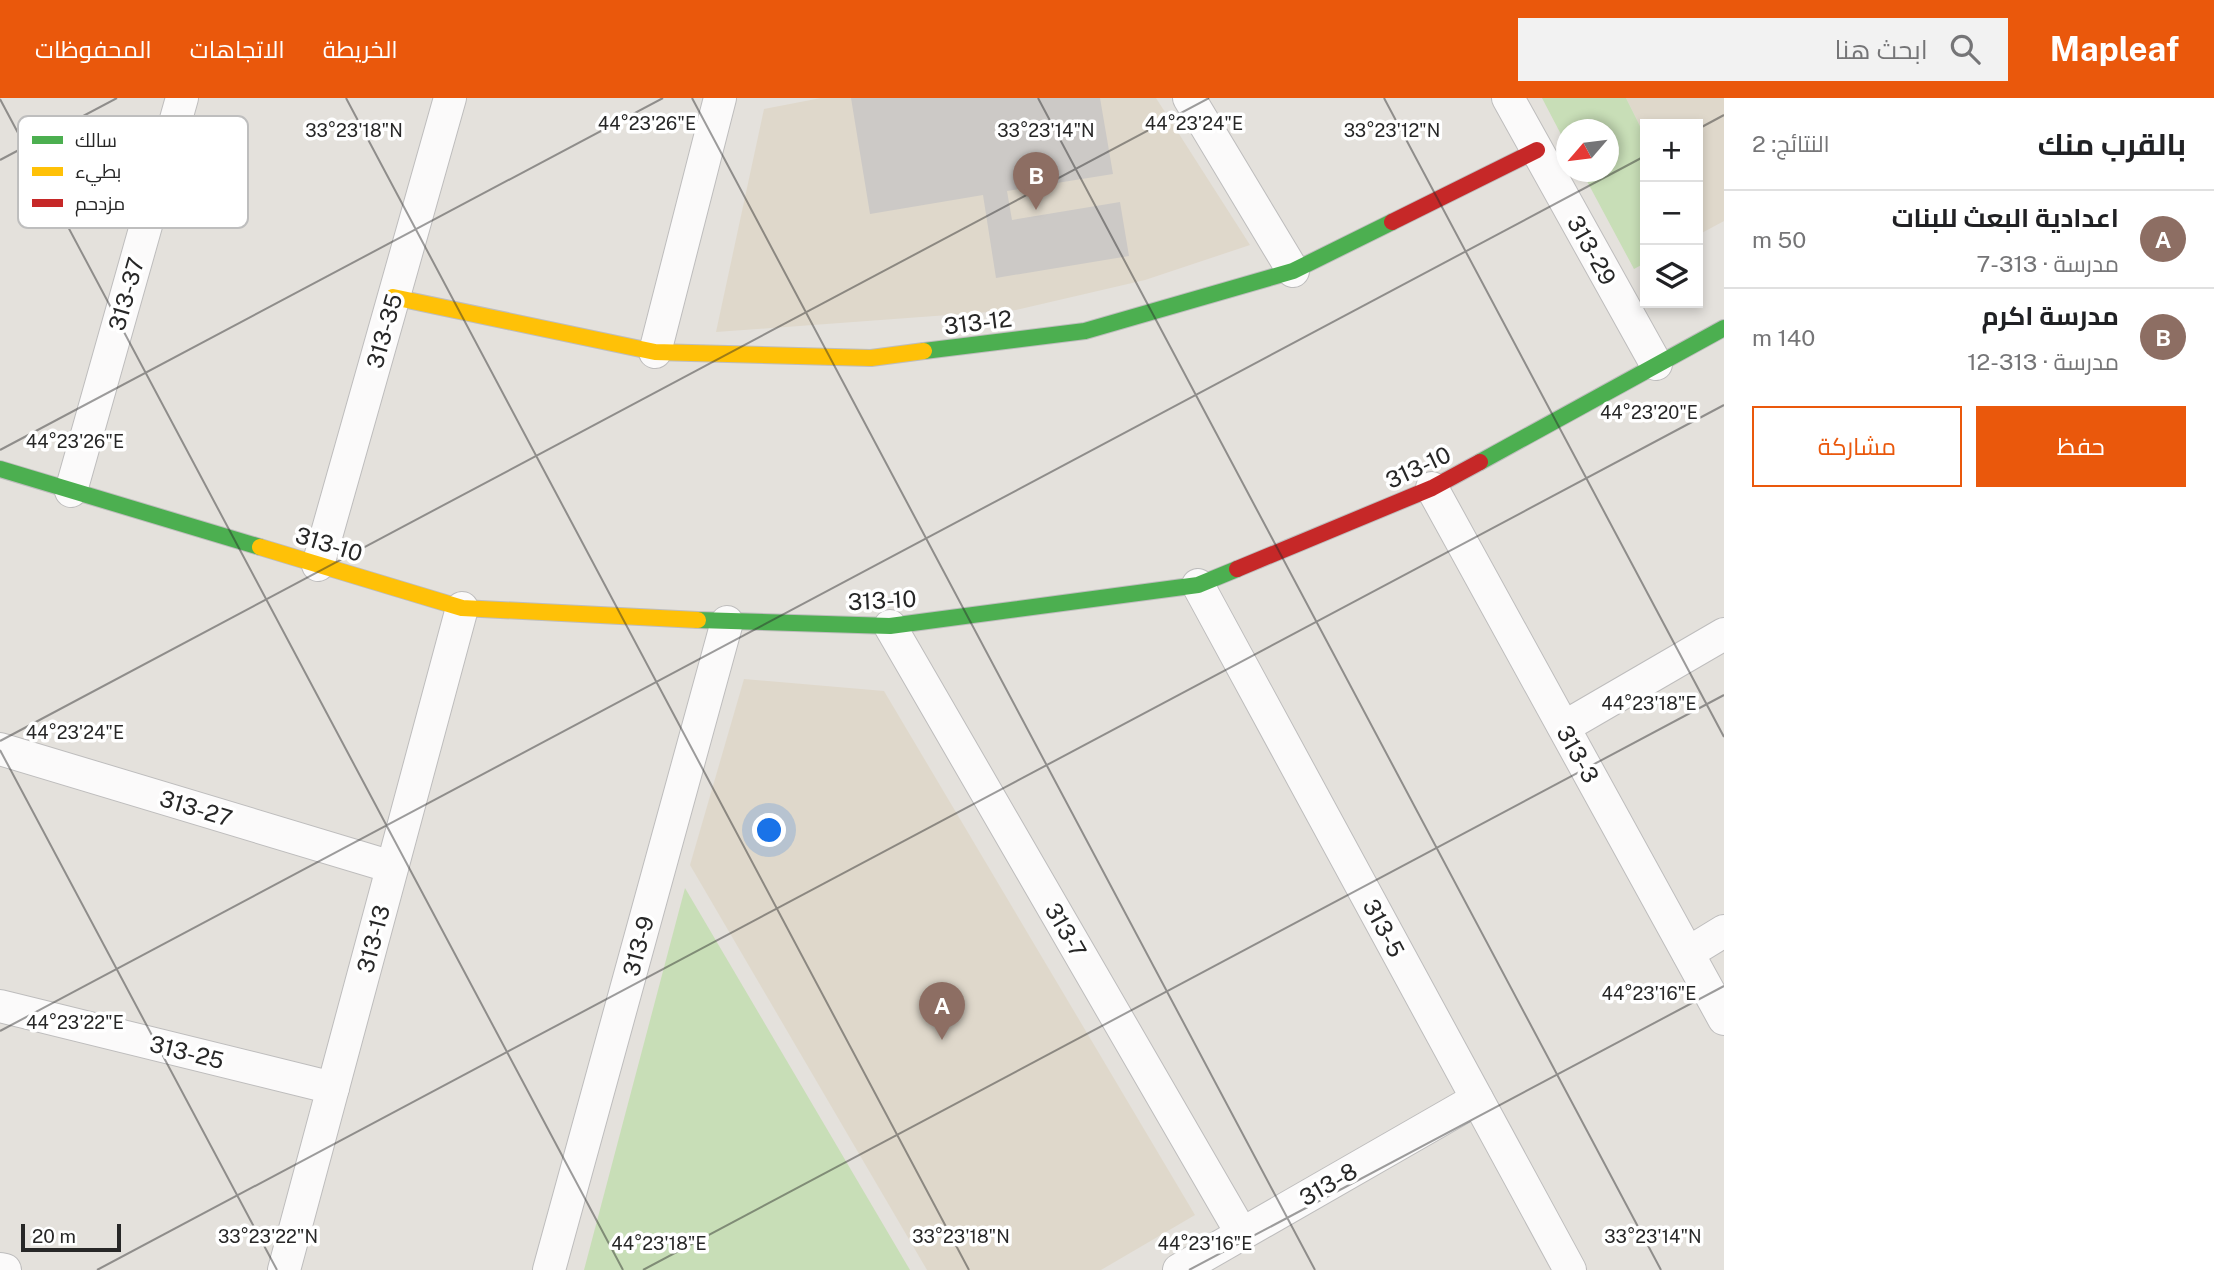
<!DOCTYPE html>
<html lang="ar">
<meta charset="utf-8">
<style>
body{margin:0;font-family:"Public Sans",Cairo,sans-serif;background:#f2f2f2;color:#202124;direction:rtl}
.controls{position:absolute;right:21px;top:21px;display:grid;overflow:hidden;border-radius:0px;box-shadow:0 4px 10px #0003}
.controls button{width:63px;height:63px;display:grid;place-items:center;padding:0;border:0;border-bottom:2px solid #e0e0e0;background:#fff;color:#202124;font:35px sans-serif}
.compass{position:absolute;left:1556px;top:21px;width:63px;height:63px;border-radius:50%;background:#fff;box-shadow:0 4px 10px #0003;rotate:242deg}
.scale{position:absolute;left:21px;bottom:18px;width:100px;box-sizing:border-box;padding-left:7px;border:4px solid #272727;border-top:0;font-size:19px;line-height:24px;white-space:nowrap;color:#272727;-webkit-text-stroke:5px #fff;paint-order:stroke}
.you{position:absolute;left:770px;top:733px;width:24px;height:24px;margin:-18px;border:5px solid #fff;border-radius:50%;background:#1a73e8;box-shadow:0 0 0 10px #1a73e833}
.badge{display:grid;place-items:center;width:46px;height:46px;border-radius:50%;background:#ea580c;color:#fff;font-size:23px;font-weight:700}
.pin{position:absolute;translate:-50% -58px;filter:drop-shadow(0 2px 4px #0008)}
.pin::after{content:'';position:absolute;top:37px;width:24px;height:21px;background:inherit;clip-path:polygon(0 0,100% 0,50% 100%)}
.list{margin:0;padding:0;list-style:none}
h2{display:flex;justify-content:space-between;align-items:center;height:91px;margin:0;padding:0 28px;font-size:30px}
h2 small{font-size:23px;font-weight:400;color:#757577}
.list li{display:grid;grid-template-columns:46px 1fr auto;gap:21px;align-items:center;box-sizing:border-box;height:98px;padding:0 28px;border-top:2px solid #e0e0e0}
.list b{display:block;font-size:26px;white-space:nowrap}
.list p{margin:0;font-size:23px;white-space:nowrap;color:#757577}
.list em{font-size:23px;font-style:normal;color:#757577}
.actions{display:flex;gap:14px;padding:21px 28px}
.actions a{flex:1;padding:16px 0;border:2px solid #ea580c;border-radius:0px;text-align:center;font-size:24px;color:#ea580c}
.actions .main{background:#ea580c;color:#fff}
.icon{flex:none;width:38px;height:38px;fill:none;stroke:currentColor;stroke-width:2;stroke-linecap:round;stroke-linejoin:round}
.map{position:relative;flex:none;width:1724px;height:1172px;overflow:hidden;direction:ltr}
header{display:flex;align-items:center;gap:42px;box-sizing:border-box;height:98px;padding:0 35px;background:#ea580c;color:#fff}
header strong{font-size:33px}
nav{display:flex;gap:38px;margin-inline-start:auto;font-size:24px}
.search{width:490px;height:63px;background:#f2f2f2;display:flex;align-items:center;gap:18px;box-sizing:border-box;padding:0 24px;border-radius:0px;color:#757577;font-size:26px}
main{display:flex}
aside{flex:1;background:#fff}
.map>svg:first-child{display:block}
</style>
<header>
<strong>Mapleaf</strong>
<div class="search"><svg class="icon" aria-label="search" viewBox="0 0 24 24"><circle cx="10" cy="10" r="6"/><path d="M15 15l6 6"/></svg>ابحث هنا</div>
<nav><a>الخريطة</a><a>الاتجاهات</a><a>المحفوظات</a></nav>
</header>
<main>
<aside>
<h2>بالقرب منك<small>النتائج: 2</small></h2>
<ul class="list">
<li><span class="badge" style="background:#8d6e63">A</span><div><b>اعدادية البعث للبنات</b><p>مدرسة · 313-7</p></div><em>50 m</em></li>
<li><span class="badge" style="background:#8d6e63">B</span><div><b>مدرسة اكرم</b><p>مدرسة · 313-12</p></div><em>140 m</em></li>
</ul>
<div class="actions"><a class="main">حفظ</a><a>مشاركة</a></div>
</aside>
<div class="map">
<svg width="1724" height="1172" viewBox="0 0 1724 1172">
<rect width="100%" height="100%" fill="#e4e1dc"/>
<g fill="#dfd8cb">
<path d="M821 0H1156L1250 147 1145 182 1016 212 716 234 764 11Z"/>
<path d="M1626 0H1724V123L1698 137V26H1645V38Z"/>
<path d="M744 581 884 593 1195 1117 1101 1172H927L690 767Z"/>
</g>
<g fill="#c8deb7">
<path d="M1542 0H1626L1645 38V165L1634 171 1582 74H1608V32H1566V46Z"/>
<path d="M685 790 910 1172H584Z"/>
</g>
<path fill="#ccc9c6" d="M851 0H1100L1113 76 1007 93 1012 122 1120 104 1129 158 996 180 983 97 870 116Z"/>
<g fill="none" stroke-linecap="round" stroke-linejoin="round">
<defs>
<g id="street">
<path d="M1189 0 1293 173"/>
<path d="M1508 0 1656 266"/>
<path d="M655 254 720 0"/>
<path d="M1432 390 1724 921"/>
<path d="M71 393 182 0"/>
<path d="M318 467 450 0"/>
<path d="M1198 487 1570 1172"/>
<path d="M890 528 1242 1136"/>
<path d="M1564 629 1724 536"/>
<path d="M0 651 392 769"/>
<path d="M1688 855 1724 833"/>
<path d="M0 908 333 990"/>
<path d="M0 1171 5 1172"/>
<path d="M284 1172 462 510"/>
<path d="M549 1172 727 524"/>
<path d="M1179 1172 1477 1001"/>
</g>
<g id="fast">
<path d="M924 253 1085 233 1293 173 1392 124"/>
<path d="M1480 364 1724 230"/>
<path d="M0 371 260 449"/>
<path d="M698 522 890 528 1198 487 1237 471"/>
</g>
<g id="slow">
<path d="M393 199 655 254 871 260 924 253"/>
<path d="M260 449 462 510 698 522"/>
</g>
<g id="jam">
<path d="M1392 124 1537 52"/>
<path d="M1237 471 1432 390 1480 364"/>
</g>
</defs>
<use href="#street" stroke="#bebdbd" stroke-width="34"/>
<use href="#fast" stroke="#bebdbd" stroke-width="18"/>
<use href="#slow" stroke="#bebdbd" stroke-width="18"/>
<use href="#jam" stroke="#bebdbd" stroke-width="18"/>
<use href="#street" stroke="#fbfafa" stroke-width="32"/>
<use href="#fast" stroke="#4caf50" stroke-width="16"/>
<use href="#slow" stroke="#ffc107" stroke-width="16"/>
<use href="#jam" stroke="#c62828" stroke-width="16"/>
</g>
<path fill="none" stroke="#272727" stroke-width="2" stroke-opacity="0.45" d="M346 0 969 1172M692 0 1315 1172M1038 0 1661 1172M1384 0 1724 639M0 1 623 1172M1698 31 1724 17M0 62 117 0M0 352 663 0M0 643 1209 0M0 652 277 1172M0 933 1645 58M97 1172 1724 307M643 1172 1724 597M1189 1172 1724 888"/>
<g text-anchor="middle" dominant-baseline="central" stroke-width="7" stroke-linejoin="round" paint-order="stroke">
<g font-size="23" fill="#272727" stroke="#fff">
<text transform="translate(1592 152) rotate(61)">313-29</text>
<text transform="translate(126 196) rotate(-74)">313-37</text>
<text transform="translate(978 224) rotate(-7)">313-12</text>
<text transform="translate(384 233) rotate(-74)">313-35</text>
<text transform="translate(1418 369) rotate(-25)">313-10</text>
<text transform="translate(329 446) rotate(17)">313-10</text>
<text transform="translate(882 502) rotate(-3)">313-10</text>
<text transform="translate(1578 656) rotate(61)">313-3</text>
<text transform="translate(196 710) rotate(17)">313-27</text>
<text transform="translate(1384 830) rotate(62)">313-5</text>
<text transform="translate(1066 832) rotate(60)">313-7</text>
<text transform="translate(373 841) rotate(-75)">313-13</text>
<text transform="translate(638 848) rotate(-75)">313-9</text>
<text transform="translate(187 954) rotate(14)">313-25</text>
<text transform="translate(1328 1086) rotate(-30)">313-8</text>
</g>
</g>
<rect x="18" y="18" width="230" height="112" rx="10" fill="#fff" stroke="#bebebe" stroke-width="2"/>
<rect x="32" y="38" width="31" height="8" fill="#4caf50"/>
<rect x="32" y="69" width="31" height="9" fill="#ffc107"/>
<rect x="32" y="101" width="31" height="8" fill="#c62828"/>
<g font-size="19" fill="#272727">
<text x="75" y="49">سالك</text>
<text x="75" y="80">بطيء</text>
<text x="75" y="112">مزدحم</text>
</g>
<g font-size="18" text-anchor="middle" fill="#272727" stroke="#fff" stroke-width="7" stroke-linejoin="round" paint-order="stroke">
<text x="647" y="32">44°23'26"E</text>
<text x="1194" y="32">44°23'24"E</text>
<text x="354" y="39">33°23'18"N</text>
<text x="1046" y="39">33°23'14"N</text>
<text x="1392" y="39">33°23'12"N</text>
<text x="1649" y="321">44°23'20"E</text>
<text x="75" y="350">44°23'26"E</text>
<text x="1649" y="612">44°23'18"E</text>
<text x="75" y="641">44°23'24"E</text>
<text x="1649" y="902">44°23'16"E</text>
<text x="75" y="931">44°23'22"E</text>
<text x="268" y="1145">33°23'22"N</text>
<text x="961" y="1145">33°23'18"N</text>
<text x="1653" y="1145">33°23'14"N</text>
<text x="659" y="1152">44°23'18"E</text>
<text x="1205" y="1152">44°23'16"E</text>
</g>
</svg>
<div class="controls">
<button>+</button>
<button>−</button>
<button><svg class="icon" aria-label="layers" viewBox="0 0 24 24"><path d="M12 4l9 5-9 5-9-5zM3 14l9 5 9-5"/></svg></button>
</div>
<svg class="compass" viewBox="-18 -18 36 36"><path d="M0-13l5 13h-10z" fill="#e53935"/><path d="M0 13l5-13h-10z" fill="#757577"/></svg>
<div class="scale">20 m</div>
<div class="you"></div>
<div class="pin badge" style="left:942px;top:942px;background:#8d6e63">A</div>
<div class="pin badge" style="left:1036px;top:112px;background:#8d6e63">B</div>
</div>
</main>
